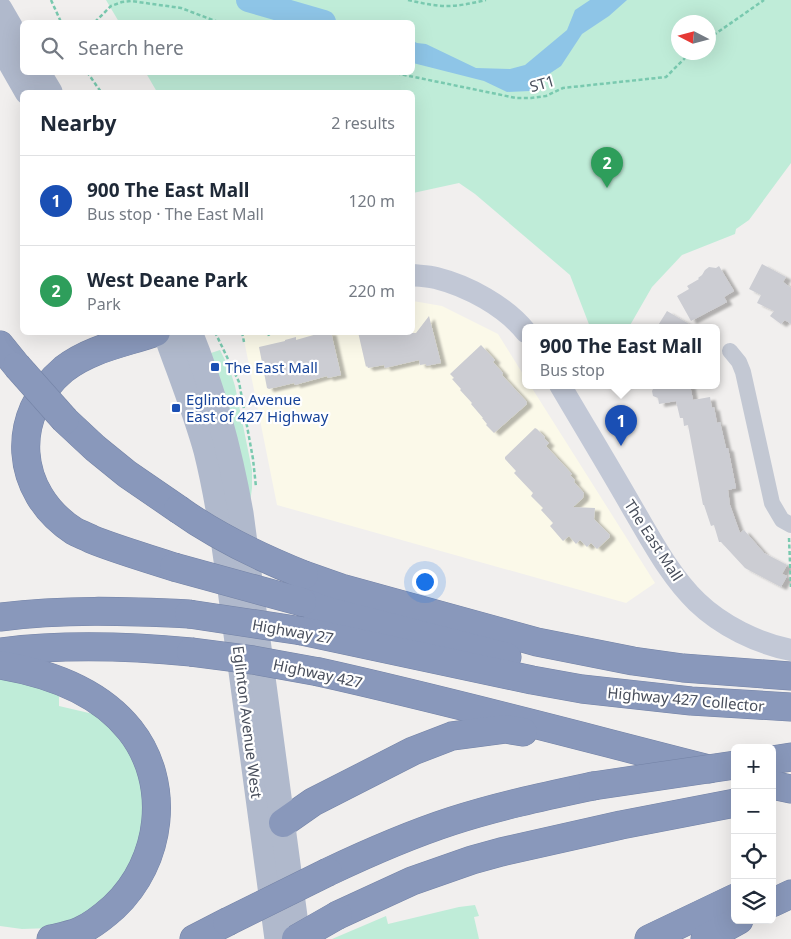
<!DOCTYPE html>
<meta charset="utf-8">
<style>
body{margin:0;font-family:"Noto Sans",sans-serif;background:#f6f6f7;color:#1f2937}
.controls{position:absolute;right:15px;bottom:15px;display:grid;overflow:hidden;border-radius:8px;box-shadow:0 5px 20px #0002}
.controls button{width:45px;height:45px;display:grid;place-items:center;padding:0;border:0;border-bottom:1px solid #e0e1e3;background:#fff;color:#1f2937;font:25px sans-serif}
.compass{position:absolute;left:671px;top:15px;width:45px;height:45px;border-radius:50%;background:#fff;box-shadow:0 5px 20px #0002;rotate:276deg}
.you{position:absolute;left:424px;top:581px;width:18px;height:18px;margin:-12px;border:4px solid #fff;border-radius:50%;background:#1a73e8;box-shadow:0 0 0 8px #1a73e833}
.badge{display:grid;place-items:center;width:32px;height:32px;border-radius:50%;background:#0b8043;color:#fff;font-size:16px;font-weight:700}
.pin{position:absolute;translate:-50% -41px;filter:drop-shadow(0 1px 2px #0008)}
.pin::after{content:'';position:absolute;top:26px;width:18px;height:15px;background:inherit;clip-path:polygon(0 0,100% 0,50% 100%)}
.popup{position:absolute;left:522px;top:324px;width:198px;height:65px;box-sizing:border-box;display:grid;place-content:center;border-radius:8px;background:#fff;filter:drop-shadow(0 1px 4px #0005);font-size:16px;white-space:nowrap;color:#747a83}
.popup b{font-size:19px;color:#1f2937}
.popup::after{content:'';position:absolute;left:50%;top:100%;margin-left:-10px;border:10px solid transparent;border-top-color:#fff}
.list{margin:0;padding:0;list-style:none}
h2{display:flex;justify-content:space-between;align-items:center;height:65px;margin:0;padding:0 20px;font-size:21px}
h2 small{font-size:16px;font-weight:400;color:#747a83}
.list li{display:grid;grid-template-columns:32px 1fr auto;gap:15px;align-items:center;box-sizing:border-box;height:90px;padding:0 20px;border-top:1px solid #e0e1e3}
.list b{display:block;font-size:19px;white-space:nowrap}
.list p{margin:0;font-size:16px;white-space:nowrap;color:#747a83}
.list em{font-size:16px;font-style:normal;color:#747a83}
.icon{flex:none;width:28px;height:28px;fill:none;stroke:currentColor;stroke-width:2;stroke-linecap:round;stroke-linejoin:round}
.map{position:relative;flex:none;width:791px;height:939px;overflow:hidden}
.search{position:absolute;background:#fff;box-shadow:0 5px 20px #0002;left:20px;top:20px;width:395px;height:55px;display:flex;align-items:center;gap:12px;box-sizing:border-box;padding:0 18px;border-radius:8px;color:#747a83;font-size:19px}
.panel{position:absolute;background:#fff;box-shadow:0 5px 20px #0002;left:20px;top:90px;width:395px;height:245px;border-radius:8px}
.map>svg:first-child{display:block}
</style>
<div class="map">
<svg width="791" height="939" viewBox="0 0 791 939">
<defs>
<filter id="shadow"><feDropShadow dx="5.5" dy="3" stdDeviation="1" flood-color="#0004"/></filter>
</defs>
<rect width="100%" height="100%" fill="#f1efee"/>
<path fill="#fbf9e9" d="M413 301 442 306 498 334 526 379V385H530L655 583 626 603 277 505 243 335 252 332H412Z"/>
<g fill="#bfecd8" fill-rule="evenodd">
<path d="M106 0H791V163L749 220 736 229 735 234 682 255 652 287 629 327H590L570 275 475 194 459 183 413 193 412 92H157L146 73 412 72V22H119ZM678 22H708V52H678Z"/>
<path d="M220 350 230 370 235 386 248 450 252 470V488L249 510 216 373 221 371 218 363 213 364 211 353Z"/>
<path d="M0 677 59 691V706L106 717 143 774 144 843 117 890 77 920 51 928 22 929 0 926Z"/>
<path d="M475 905 479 916 474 917 479 939H332L386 916 388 924 459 907Z"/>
</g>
<path fill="#8ec5e7" d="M590 0H627L609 16 582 34 561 66 540 80 530 91 507 92 484 81 413 63V41L417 43 426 44 476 68 510 69 525 65 567 30 575 10Z"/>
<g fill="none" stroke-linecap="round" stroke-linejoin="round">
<path stroke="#8ec5e7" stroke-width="24" d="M248 0 324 22"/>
</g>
<g fill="#cccdd3" filter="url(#shadow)">
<path d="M762 264 786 277 783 282 791 288V324L785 320 781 324 770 316 774 311 757 303 761 295 749 289Z"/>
<path d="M719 266 734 291 724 297 727 302 691 321 677 296 689 289 687 286 699 279 698 278 702 275 705 270 709 267 716 268Z"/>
<path d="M667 311 694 327H657Z"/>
<path d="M429 316 441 363 426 366V364L420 365 419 360 385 368 384 365 368 368 367 366 366 367 358 332 416 333Z"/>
<path d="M324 332H331L341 375 328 378 327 376 295 385 294 383 269 389 267 388 259 347 285 341V340L296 337V340Z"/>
<path d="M481 345 495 360 493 362 503 373 502 375 527 402 526 403 527 404 494 433 486 425 487 424 482 418H483L471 404 472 403 460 390 461 389 452 379 454 378 450 374Z"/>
<path d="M655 385H690L693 400 710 397 712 408 714 407 717 423 720 422 726 448H728L736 488 728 490 730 505 740 533 744 530 764 553 787 565 782 574 787 576 781 587 745 568 721 542H719L714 525 711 526 704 505H703L688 425 684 426 683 418H680L676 401 659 404 658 398 653 396 652 391Z"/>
<path d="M535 428 537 429 545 437 544 438 549 443 546 446 572 474 570 475 575 480 574 482 584 493 583 498 573 507 595 508 594 519 610 535 609 536 610 537 597 549 591 543 587 547 580 540 576 544 569 536 563 541 550 526 553 523 541 510 543 508 531 496 533 493 514 473 516 471 505 459V457Z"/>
</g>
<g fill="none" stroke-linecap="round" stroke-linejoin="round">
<defs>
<g id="motorway">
<path d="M156 332C125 343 91 348 64 369 9 415 14 492 74 531 79 534 86 536 91 539 118 550 147 558 174 567"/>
<path d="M0 345 17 366"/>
<path d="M65 420 95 448 127 474 178 509"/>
<path d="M304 575 341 588 537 642 633 661 683 668 791 676"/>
<path d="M302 602 331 612 507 657"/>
<path d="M0 617C63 609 126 611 189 614"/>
<path d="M302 631 532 680 582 689 691 701 791 707"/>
<path d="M0 652C63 644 128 646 191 652"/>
<path d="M0 665C48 673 99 691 130 730 172 783 162 862 114 907 104 916 93 925 80 931 71 935 60 937 51 939"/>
<path d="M319 672C450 701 579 736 709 769"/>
<path d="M772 760 791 757"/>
<path d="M772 785 791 789"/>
<path d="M283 823 313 802 413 751 452 736 505 729 523 732"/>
<path d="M328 872C368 853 409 835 452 821 498 806 546 796 593 786"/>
<path d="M772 903 791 894"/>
<path d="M338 915 412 881 472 860 501 852 621 825 735 803"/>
<path d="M194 939 227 922"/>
<path d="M649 939 735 898"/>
<path d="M705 939 739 920"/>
</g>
</defs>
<use href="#motorway" stroke="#7483a6" stroke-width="29"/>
<g stroke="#79c9af" stroke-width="2.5" stroke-dasharray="4 2.5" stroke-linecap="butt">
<path d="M51 0 61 22"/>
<path d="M408 0C421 3 434 6 447 6 460 6 473 3 486 0"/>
<path d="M95 22 111 6 122 2 131 1 181 8 218 22"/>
<path d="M708 39 764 0"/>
<path d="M87 72 101 92"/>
<path d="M390 72 516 98H531L546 96 563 88 666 77 691 52"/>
<path d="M215 332 239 382 253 459 256 487"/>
<path d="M242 332 244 342"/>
<path d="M268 332 269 336"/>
<path d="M789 538 791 587"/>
</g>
<path stroke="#c3c8d3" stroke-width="16" d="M730 351 739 362 743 372 772 503 782 520 791 525"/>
<g stroke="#c2c8d6" stroke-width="22">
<path d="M412 275C420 276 428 276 436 278 468 286 505 306 526 332"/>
<path d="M560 385C584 426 609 467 633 509 652 541 670 576 697 602 722 626 757 643 791 650"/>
</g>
<g stroke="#b0b9cc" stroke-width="25">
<path d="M0 9 22 47"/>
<path d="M0 45 27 92"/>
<path d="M38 72 50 92"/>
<path d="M165 332C179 372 195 411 206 451 215 487 221 524 226 560L277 939"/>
<path d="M190 332C214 391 230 451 241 513L298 939"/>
</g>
<use href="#motorway" stroke="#8998bb" stroke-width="28"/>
<defs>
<g id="motorway-bridge">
<path d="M17 366 65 420"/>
<path d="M178 509C217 537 259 557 304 575"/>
<path d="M174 567 302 602"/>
<path d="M189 614 302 631"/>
<path d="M191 652 253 660 319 672"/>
<path d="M593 786 735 765"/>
<path d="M227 922 328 872"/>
<path d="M296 939 338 915"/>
</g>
</defs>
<use href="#motorway-bridge" stroke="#7483a6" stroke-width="29" stroke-linecap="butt"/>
<use href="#motorway-bridge" stroke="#8998bb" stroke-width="28"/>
</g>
<g fill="#1a4fb4" stroke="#fff" stroke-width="2">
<rect x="210" y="362" width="10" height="10" rx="2.5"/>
<rect x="171" y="403" width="10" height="10" rx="2.5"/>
</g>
<g text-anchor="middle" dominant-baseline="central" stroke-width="4.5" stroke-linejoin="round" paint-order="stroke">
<g font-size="15" fill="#484e5b" stroke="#fff">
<text transform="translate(542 83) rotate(-16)">ST1</text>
<text transform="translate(654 540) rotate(57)">The East Mall</text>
<text transform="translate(293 631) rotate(10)">Highway 27</text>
<text transform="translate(318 673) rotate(12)">Highway 427</text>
<text transform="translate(686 699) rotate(5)">Highway 427 Collector</text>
<text transform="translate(248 722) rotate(83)">Eglinton Avenue West</text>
</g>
<g font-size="15" fill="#164399" stroke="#fff" text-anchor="start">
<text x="225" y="367">The East Mall</text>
<text x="186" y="399">Eglinton Avenue<tspan x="186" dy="17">East of 427 Highway</tspan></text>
</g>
</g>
</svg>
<div class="controls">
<button>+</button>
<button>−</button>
<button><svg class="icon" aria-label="locate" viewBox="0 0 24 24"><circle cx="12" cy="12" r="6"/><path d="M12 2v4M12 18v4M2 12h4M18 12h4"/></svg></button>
<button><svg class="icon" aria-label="layers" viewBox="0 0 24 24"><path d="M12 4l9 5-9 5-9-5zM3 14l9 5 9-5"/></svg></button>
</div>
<svg class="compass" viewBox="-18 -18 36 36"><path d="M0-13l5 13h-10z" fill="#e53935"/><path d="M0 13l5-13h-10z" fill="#747a83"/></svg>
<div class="you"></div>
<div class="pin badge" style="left:621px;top:446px;background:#1a4fb4">1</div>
<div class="popup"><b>900 The East Mall</b>Bus stop</div>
<div class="pin badge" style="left:607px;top:188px;background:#2e9e5b">2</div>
<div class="search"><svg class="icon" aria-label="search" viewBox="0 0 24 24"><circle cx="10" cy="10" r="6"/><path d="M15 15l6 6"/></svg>Search here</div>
<section class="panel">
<h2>Nearby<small>2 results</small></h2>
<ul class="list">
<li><span class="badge" style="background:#1a4fb4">1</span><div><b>900 The East Mall</b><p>Bus stop · The East Mall</p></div><em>120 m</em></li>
<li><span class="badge" style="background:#2e9e5b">2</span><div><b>West Deane Park</b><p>Park</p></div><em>220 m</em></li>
</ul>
</section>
</div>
